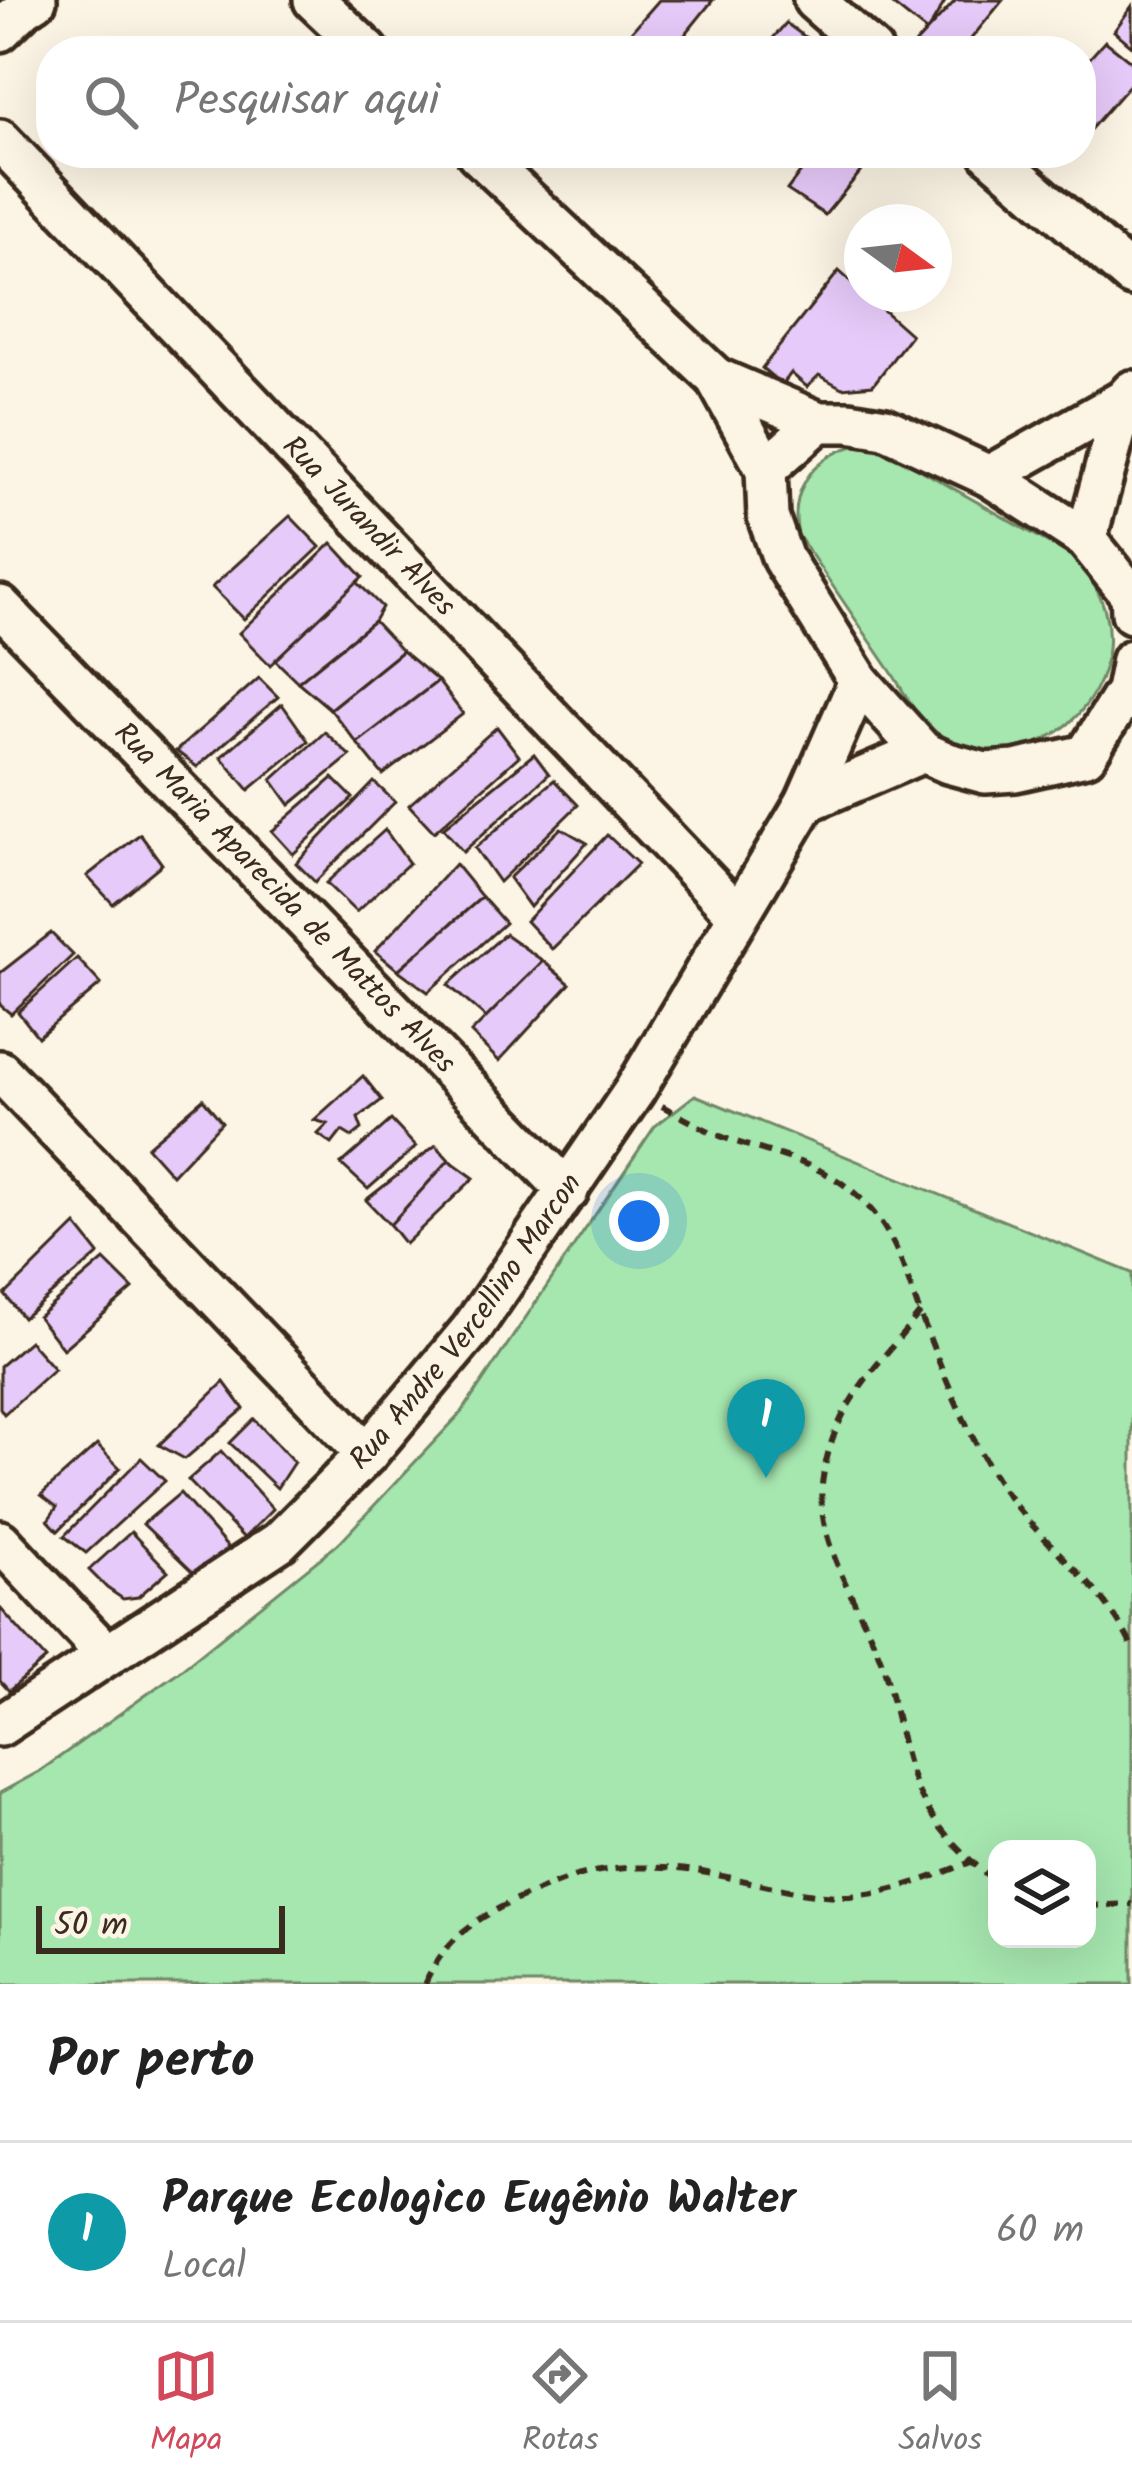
<!DOCTYPE html>
<html lang="pt">
<meta charset="utf-8">
<style>
body{margin:0;font-family:Kalam,sans-serif;background:#f6f6f6;color:#222}
.controls{position:absolute;right:36px;bottom:36px;display:grid;overflow:hidden;border-radius:24px;box-shadow:0 12px 48px #0002}
.controls button{width:108px;height:108px;display:grid;place-items:center;padding:0;border:0;border-bottom:3px solid #e0e0e0;background:#fff;color:#222;font:60px sans-serif}
.compass{position:absolute;left:844px;top:204px;width:108px;height:108px;border-radius:50%;background:#fff;box-shadow:0 12px 48px #0002;rotate:105deg}
.scale{position:absolute;left:36px;bottom:30px;width:249px;box-sizing:border-box;padding-left:12px;border:6px solid #3b2a1e;border-top:0;font-size:33px;line-height:42px;white-space:nowrap;color:#3b2a1e;-webkit-text-stroke:9px #fcf5e5;paint-order:stroke}
.you{position:absolute;left:639px;top:1221px;width:42px;height:42px;margin:-30px;border:9px solid #fff;border-radius:50%;background:#1a73e8;box-shadow:0 0 0 18px #1a73e833}
.badge{display:grid;place-items:center;width:78px;height:78px;border-radius:50%;background:#d1495b;color:#fff;font-size:39px;font-weight:700}
.pin{position:absolute;translate:-50% -99px;filter:drop-shadow(0 3px 6px #0008)}
.pin::after{content:'';position:absolute;top:63px;width:42px;height:36px;background:inherit;clip-path:polygon(0 0,100% 0,50% 100%)}
.list{margin:0;padding:0;list-style:none}
h2{display:flex;justify-content:space-between;align-items:center;height:156px;margin:0;padding:0 48px;font-size:51px}
h2 small{font-size:39px;font-weight:400;color:#767676}
.list li{display:grid;grid-template-columns:78px 1fr auto;gap:36px;align-items:center;box-sizing:border-box;height:180px;padding:0 48px;border-top:3px solid #e0e0e0}
.list b{display:block;font-size:45px;white-space:nowrap}
.list p{margin:0;font-size:39px;white-space:nowrap;color:#767676}
.list em{font-size:39px;font-style:normal;color:#767676}
.icon{flex:none;width:66px;height:66px;fill:none;stroke:currentColor;stroke-width:2;stroke-linecap:round;stroke-linejoin:round}
.map{position:relative;flex:none;width:1132px;height:1984px;overflow:hidden}
.search{position:absolute;background:#fff;box-shadow:0 12px 48px #0002;left:36px;right:36px;top:36px;height:132px;display:flex;align-items:center;gap:30px;box-sizing:border-box;padding:0 42px;border-radius:48px;color:#767676;font-size:45px}
.sheet{height:336px;background:#fff}
nav{display:flex;justify-content:space-around;align-items:center;box-sizing:border-box;height:168px;border-top:3px solid #e0e0e0;background:#fff;font-size:33px;color:#767676}
nav a{display:grid;justify-items:center;gap:6px}
nav .on{color:#d1495b}
.map>svg:first-child{display:block}
</style>
<div class="map">
<svg width="1132" height="1984" viewBox="0 0 1132 1984">
<rect width="100%" height="100%" fill="#fcf5e5"/>
<filter id="ink" filterUnits="userSpaceOnUse"><feTurbulence type="fractalNoise" baseFrequency=".00833" numOctaves="2"/><feDisplacementMap in="SourceGraphic" scale="24" xChannelSelector="R" yChannelSelector="G"/><feConvolveMatrix kernelMatrix="1 2 1 2 8 2 1 2 1" color-interpolation-filters="sRGB"/></filter>
<g filter="url(#ink)">
<g fill="#a6e6af" stroke="#708866" stroke-width="3" fill-rule="evenodd">
<path d="M854 446 884 449 1072 556C1087 572 1099 589 1105 611 1125 687 1057 763 979 749 962 746 942 739 929 726 914 713 903 690 892 673 861 627 829 581 798 535 789 492 811 458 854 446Z"/>
<path d="M695 1095 1132 1273V1984H0V1793L40 1771 178 1672 338 1544 462 1412 655 1126ZM1087 1849V1939H997V1849Z"/>
</g>
<g fill="#e6caf9" stroke="#3b2a1e" stroke-width="3">
<path d="M659 0H713L672 51 616 49Z"/>
<path d="M897 0H946L927 32 893 5Z"/>
<path d="M956 0H1003L961 51H922L915 44Z"/>
<path d="M1132 6V46L1114 31Z"/>
<path d="M786 23 824 51H762Z"/>
<path d="M1105 41 1132 62V82L1081 140V68Z"/>
<path d="M815 153H876L825 215 787 190Z"/>
<path d="M839 271 911 335 873 385 842 388 819 375 807 387 791 373 782 385 762 368Z"/>
<path d="M290 516 320 547 244 619 212 587Z"/>
<path d="M332 543 363 577 270 665 239 633Z"/>
<path d="M357 582 382 607 374 621 298 682 275 660Z"/>
<path d="M374 621 402 651 330 709 298 682Z"/>
<path d="M402 651 438 681 357 743 330 709Z"/>
<path d="M259 678 278 697 197 767 176 751Z"/>
<path d="M438 681 463 714 383 775 357 743Z"/>
<path d="M282 704 308 741 249 790 221 757Z"/>
<path d="M497 727 519 756 434 832 409 805Z"/>
<path d="M325 732 350 756 290 805 272 780Z"/>
<path d="M534 754 549 774 463 852 443 828Z"/>
<path d="M333 778 353 798 293 854 272 831Z"/>
<path d="M554 780 578 805 499 882 475 848Z"/>
<path d="M374 782 395 802 315 882 296 863Z"/>
<path d="M561 828 587 843 530 907 509 878Z"/>
<path d="M385 830 409 863 356 912 326 883Z"/>
<path d="M140 834 162 864 113 904 87 876Z"/>
<path d="M607 835 638 864 552 949 526 921Z"/>
<path d="M455 864 482 897 398 970 375 951Z"/>
<path d="M482 897 505 923 428 992 398 970Z"/>
<path d="M51 933 73 955 11 1014 0 1005V973Z"/>
<path d="M505 934 543 961 486 1018 448 985Z"/>
<path d="M77 958 101 984 38 1037 18 1012Z"/>
<path d="M543 961 570 984 499 1061 471 1033Z"/>
<path d="M363 1076 382 1100 358 1118 362 1129 352 1137 342 1131 332 1144 318 1134 328 1124 314 1120Z"/>
<path d="M203 1099 222 1122 172 1175 147 1147Z"/>
<path d="M391 1120 416 1147 368 1189 341 1164Z"/>
<path d="M436 1145 449 1160 390 1225 366 1200Z"/>
<path d="M449 1160 474 1178 405 1244 390 1225Z"/>
<path d="M76 1225 99 1254 23 1318 5 1295Z"/>
<path d="M104 1260 133 1289 63 1349 38 1317Z"/>
<path d="M29 1341 54 1369 4 1414 0 1408V1366Z"/>
<path d="M224 1382 244 1409 185 1459 159 1445Z"/>
<path d="M254 1419 294 1462 277 1488 230 1443Z"/>
<path d="M97 1445 120 1468 58 1531 48 1520 57 1507 41 1495Z"/>
<path d="M221 1451 273 1509 244 1538 188 1480Z"/>
<path d="M141 1458 165 1481 86 1553 64 1536Z"/>
<path d="M180 1493 229 1549 198 1577 143 1524Z"/>
<path d="M131 1532 168 1571 138 1597 123 1599 107 1588 89 1570Z"/>
<path d="M0 1608 46 1659 9 1691 0 1681Z"/>
</g>
<g fill="none" stroke-linecap="round" stroke-linejoin="round">
<defs>
<g id="street">
<path d="M314 0 368 51"/>
<path d="M814 0 872 51"/>
<path d="M0 31 25 7 36 0"/>
<path id="s1" d="M0 140 738 915"/>
<path d="M477 153 716 378 766 469"/>
<path d="M990 153 1132 276"/>
<path d="M716 378 819 422"/>
<path d="M989 476 1124 400 1132 391"/>
<path d="M1086 539 1124 400"/>
<path id="s2" d="M0 606 568 1191"/>
<path d="M1132 613 1131 595 1086 539 989 476 885 428 849 422H819L766 469 768 517 783 559 859 681 923 752 948 763 985 773 1015 771 1086 755 1126 691 1132 660"/>
<path d="M806 802 923 752"/>
<path d="M0 1071 367 1454"/>
<path d="M0 1541 106 1654"/>
<path id="s3" d="M0 1726 279 1542 367 1454 471 1330 635 1090 806 802 859 681"/>
</g>
</defs>
<use href="#street" stroke="#3b2a1e" stroke-width="48"/>
<g stroke="#3b2a1e" stroke-width="6" stroke-dasharray="12 9" stroke-linecap="butt">
<path d="M662 1106C686 1119 710 1133 736 1142 780 1156 826 1165 860 1198 898 1235 904 1272 922 1319 944 1375 967 1434 1000 1485 1039 1544 1103 1582 1132 1647"/>
<path d="M920 1313C875 1369 835 1403 823 1477 812 1541 860 1603 881 1660 896 1701 900 1755 919 1793 937 1830 965 1857 997 1883"/>
<path d="M1087 1906 1132 1904"/>
<path d="M425 1984C445 1939 473 1920 516 1900 533 1893 550 1885 567 1879 610 1864 667 1865 712 1874 754 1882 796 1894 838 1896 883 1897 930 1878 971 1862"/>
</g>
<use href="#street" stroke="#fcf5e5" stroke-width="39"/>
</g>
</g>
<g text-anchor="middle" dominant-baseline="central" stroke-width="9" stroke-linejoin="round" paint-order="stroke">
<g font-size="30" fill="#3b2a1e" stroke="#fcf5e5">
<text stroke="none"><textPath href="#s1" startOffset="534">Rua Jurandir Alves</textPath></text>
<text stroke="none"><textPath href="#s2" startOffset="408">Rua Maria Aparecida de Mattos Alves</textPath></text>
<text stroke="none"><textPath href="#s3" startOffset="624">Rua Andre Vercellino Marcon</textPath></text>
</g>
</g>
</svg>
<div class="controls">
<button><svg class="icon" aria-label="layers" viewBox="0 0 24 24"><path d="M12 4l9 5-9 5-9-5zM3 14l9 5 9-5"/></svg></button>
</div>
<svg class="compass" viewBox="-18 -18 36 36"><path d="M0-13l5 13h-10z" fill="#e53935"/><path d="M0 13l5-13h-10z" fill="#767676"/></svg>
<div class="scale">50 m</div>
<div class="you"></div>
<div class="pin badge" style="left:766px;top:1478px;background:#0f9aa8">1</div>
<div class="search"><svg class="icon" aria-label="search" viewBox="0 0 24 24"><circle cx="10" cy="10" r="6"/><path d="M15 15l6 6"/></svg>Pesquisar aqui</div>
</div>
<section class="sheet">
<h2>Por perto<small></small></h2>
<ul class="list">
<li><span class="badge" style="background:#0f9aa8">1</span><div><b>Parque Ecologico Eugênio Walter</b><p>Local</p></div><em>60 m</em></li>
</ul>
</section>
<nav>
<a class="on"><svg class="icon" aria-label="map" viewBox="0 0 24 24"><path d="M3 6l6-2 6 2 6-2v14l-6 2-6-2-6 2zM9 4v14M15 6v14"/></svg>Mapa</a>
<a><svg class="icon" aria-label="directions" viewBox="0 0 24 24"><path d="M12 3l9 9-9 9-9-9zM9 14v-3h6M13 9l2 2-2 2"/></svg>Rotas</a>
<a><svg class="icon" aria-label="saved" viewBox="0 0 24 24"><path d="M7 4h10v16l-5-4-5 4z"/></svg>Salvos</a>
</nav>
